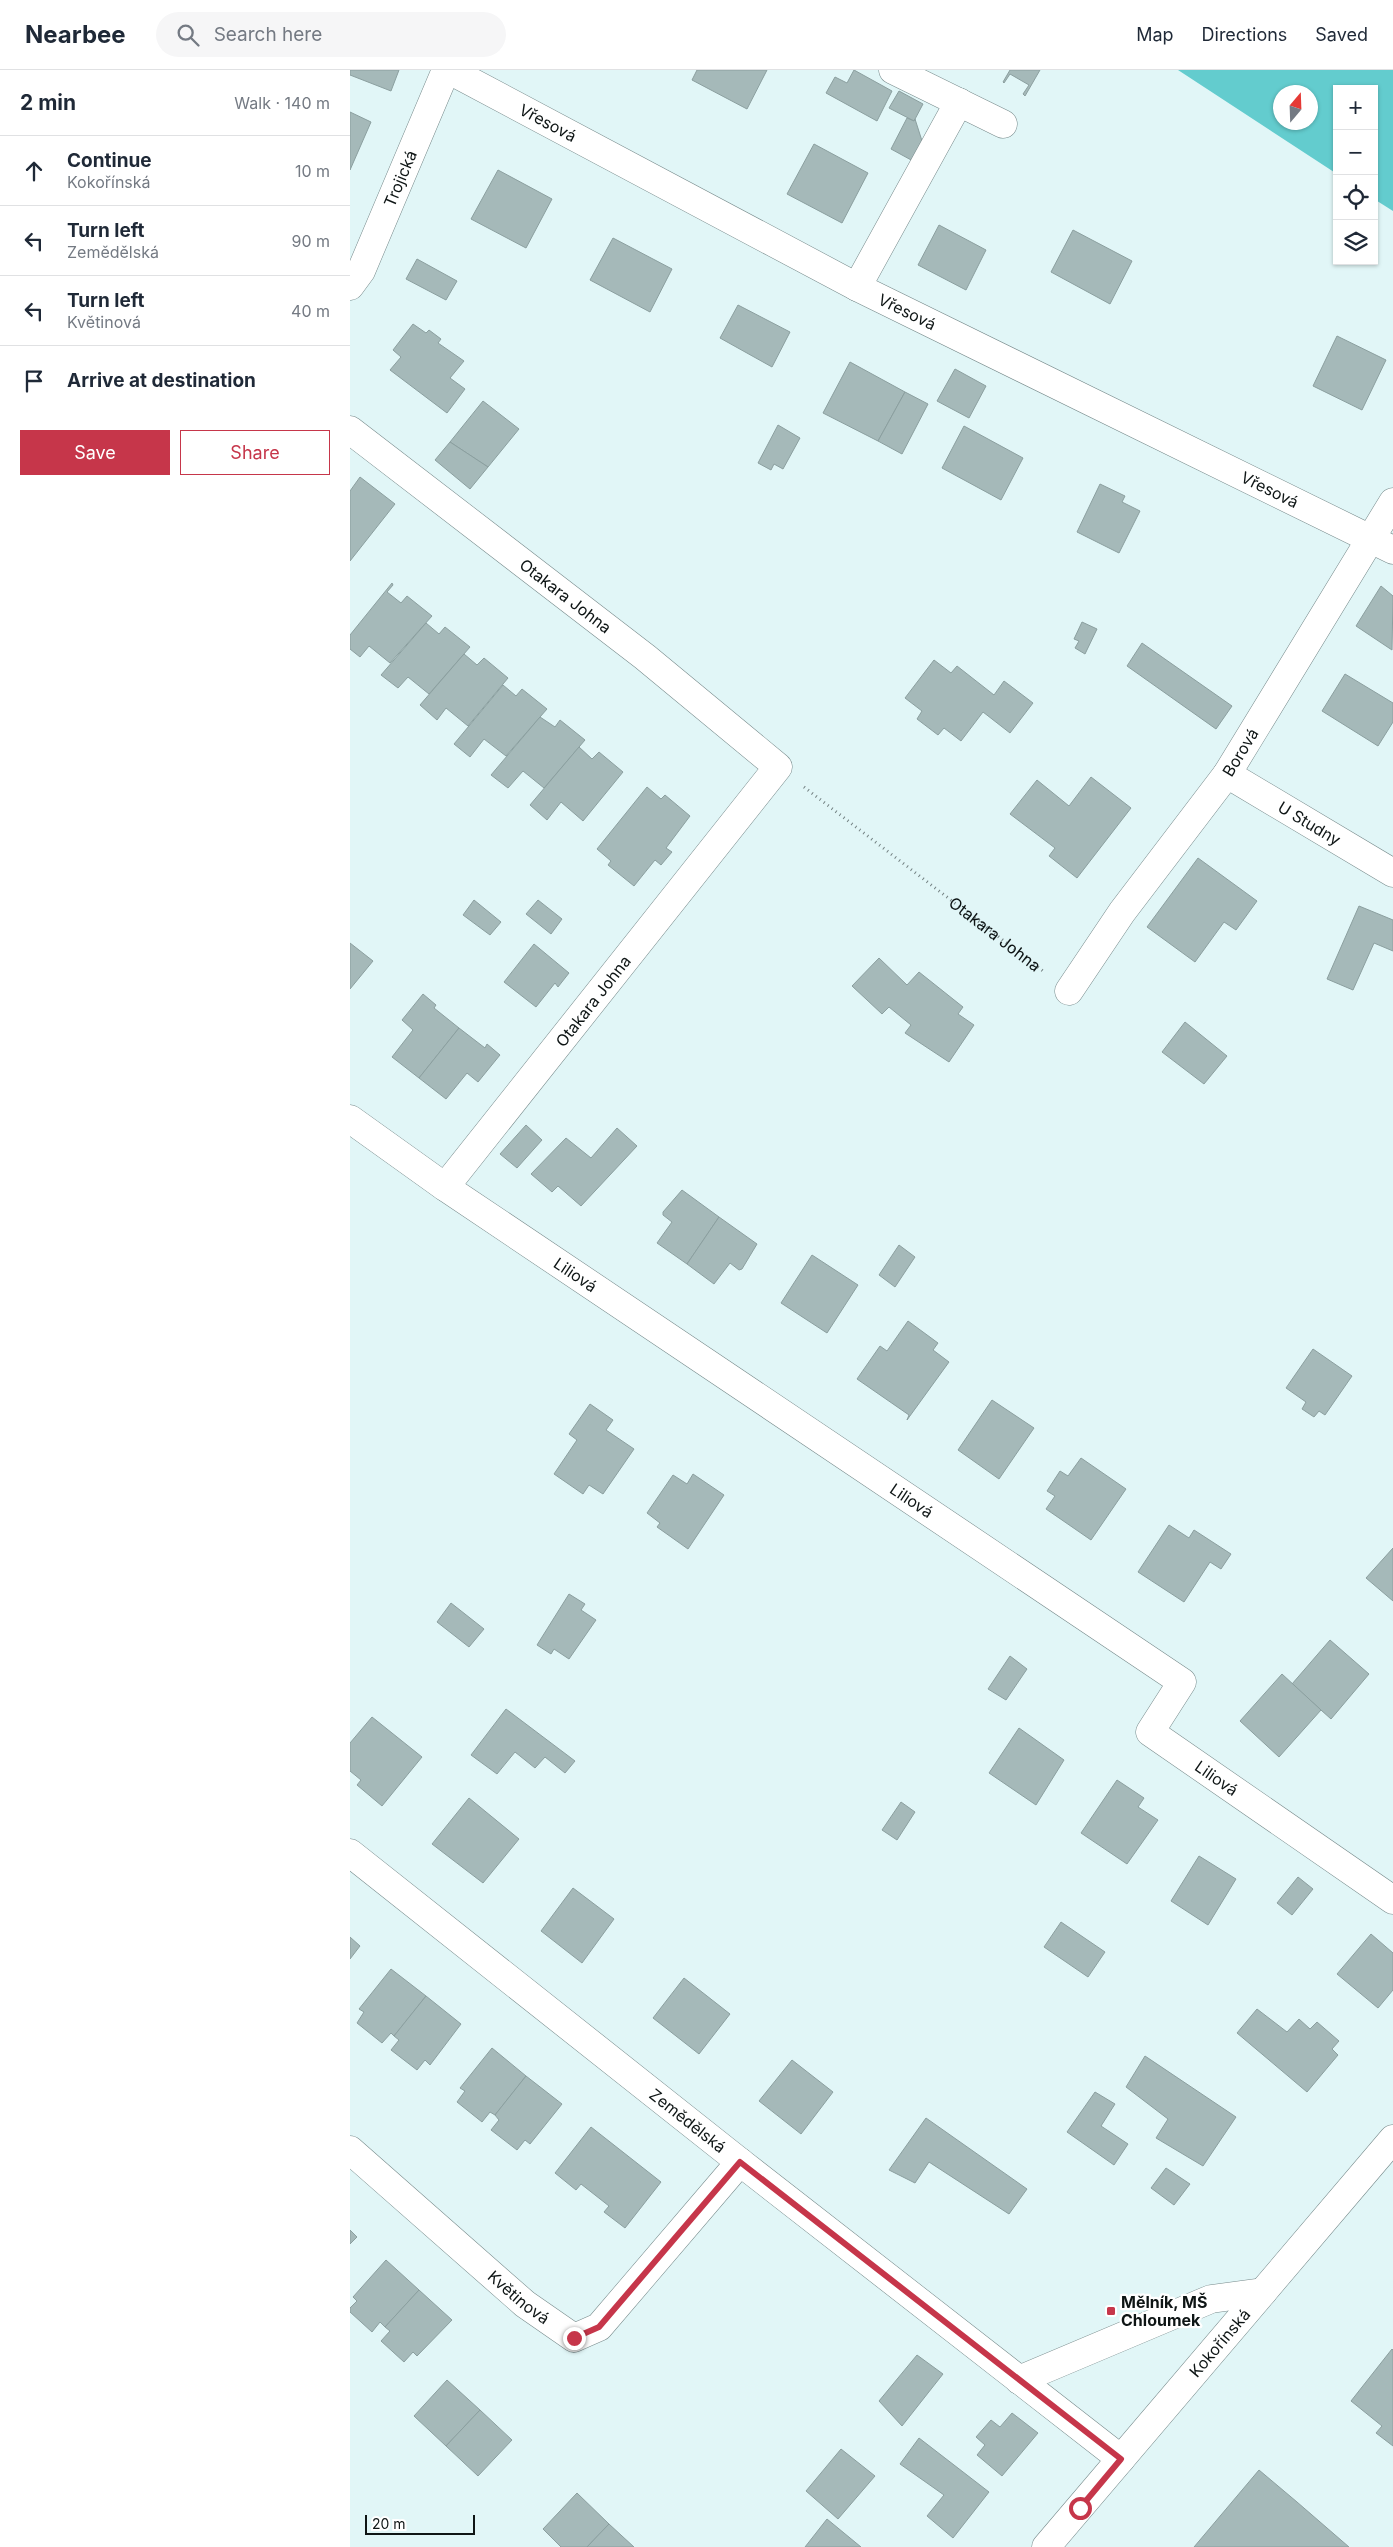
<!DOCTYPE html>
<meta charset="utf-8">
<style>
body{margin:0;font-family:Inter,sans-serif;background:#f6f6f7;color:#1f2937}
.controls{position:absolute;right:15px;top:15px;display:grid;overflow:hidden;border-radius:0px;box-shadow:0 1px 4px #0004}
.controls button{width:45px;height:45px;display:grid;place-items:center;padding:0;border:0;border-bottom:1px solid #e0e1e3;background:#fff;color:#1f2937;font:25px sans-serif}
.compass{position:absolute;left:923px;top:15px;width:45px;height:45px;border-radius:50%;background:#fff;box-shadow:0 1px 4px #0004;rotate:19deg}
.scale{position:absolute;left:15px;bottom:12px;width:110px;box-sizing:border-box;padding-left:5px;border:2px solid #0e1515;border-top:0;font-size:14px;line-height:18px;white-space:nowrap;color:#0e1515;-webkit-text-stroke:4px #fff;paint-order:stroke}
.stop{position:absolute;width:15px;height:15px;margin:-11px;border:4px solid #c6364a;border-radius:50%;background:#fff}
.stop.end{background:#c6364a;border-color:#fff;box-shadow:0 1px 5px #0008}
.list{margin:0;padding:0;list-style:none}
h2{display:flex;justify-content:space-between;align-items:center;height:65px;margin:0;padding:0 20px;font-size:21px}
h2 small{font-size:16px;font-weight:400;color:#747a83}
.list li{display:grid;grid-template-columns:32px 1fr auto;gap:15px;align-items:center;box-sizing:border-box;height:70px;padding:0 20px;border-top:1px solid #e0e1e3}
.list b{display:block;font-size:19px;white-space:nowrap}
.list p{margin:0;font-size:16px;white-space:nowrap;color:#747a83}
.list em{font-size:16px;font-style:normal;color:#747a83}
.actions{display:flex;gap:10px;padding:15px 20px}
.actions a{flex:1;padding:11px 0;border:1px solid #c6364a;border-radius:0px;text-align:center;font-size:18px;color:#c6364a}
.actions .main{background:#c6364a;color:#fff}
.icon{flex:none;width:28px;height:28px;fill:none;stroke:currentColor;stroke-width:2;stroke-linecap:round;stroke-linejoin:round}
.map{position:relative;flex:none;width:1043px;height:2477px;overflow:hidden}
header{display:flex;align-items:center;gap:30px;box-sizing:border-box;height:70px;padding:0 25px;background:#fff;border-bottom:1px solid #e0e1e3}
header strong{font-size:24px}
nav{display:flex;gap:28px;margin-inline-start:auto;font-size:18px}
.search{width:350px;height:45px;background:#f6f6f7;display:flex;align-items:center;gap:12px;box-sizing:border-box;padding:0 18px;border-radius:28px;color:#747a83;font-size:19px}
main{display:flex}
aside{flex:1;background:#fff}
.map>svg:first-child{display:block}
</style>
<header>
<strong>Nearbee</strong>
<div class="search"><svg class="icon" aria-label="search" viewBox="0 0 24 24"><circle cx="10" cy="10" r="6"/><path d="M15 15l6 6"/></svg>Search here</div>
<nav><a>Map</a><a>Directions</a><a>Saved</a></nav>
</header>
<main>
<aside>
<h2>2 min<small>Walk · 140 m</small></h2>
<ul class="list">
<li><svg class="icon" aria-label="ahead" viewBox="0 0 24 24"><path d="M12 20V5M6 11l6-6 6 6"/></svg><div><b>Continue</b><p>Kokořínská</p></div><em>10 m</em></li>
<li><svg class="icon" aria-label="left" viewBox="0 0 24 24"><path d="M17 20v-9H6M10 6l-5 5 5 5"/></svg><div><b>Turn left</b><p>Zemědělská</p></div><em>90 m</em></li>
<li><svg class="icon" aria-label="left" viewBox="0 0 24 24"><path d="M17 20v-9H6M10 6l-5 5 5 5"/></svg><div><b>Turn left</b><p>Květinová</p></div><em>40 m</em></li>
<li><svg class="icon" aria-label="arrive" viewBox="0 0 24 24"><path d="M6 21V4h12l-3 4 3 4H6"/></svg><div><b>Arrive at destination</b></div></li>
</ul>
<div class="actions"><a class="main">Save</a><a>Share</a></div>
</aside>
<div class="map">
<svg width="1043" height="2477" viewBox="0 0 1043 2477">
<rect width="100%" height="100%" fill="#e1f6f7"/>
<path fill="#63ccce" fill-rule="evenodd" d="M828 0H1043V141L1024 129V19H987V104ZM931 22H961V52H931Z"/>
<g fill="#a5b9b9" stroke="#8b9f9f">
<path d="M0 0H49L41 21 0 5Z"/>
<path d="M347 0H417L397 39 342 10Z"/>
<path d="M504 0 542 21 527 51 476 23 485 7 497 13Z"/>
<path d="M660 0H690L675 26 673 24 679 15 660 4 654 13 653 12Z"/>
<path d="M549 21 573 34 564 51 539 38Z"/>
<path d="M0 42 21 52 0 100Z"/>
<path d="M557 48 564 51 565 49 573 74 563 91 541 79Z"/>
<path d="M464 74 518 103 492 153 437 124Z"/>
<path d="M148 100 202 129 176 178 121 149Z"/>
<path d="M589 155 636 180 616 220 568 195Z"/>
<path d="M723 160 782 191 760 234 701 202Z"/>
<path d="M263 168 322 199 300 242 240 210Z"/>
<path d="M67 189 107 211 96 230 56 209Z"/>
<path d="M388 235 440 262 422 297 370 268Z"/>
<path d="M63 254 76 263 79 260 91 269 88 273 114 291 100 308 115 319 97 343 40 300 51 287 43 280Z"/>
<path d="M987 266 1036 290 1012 340 963 316Z"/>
<path d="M500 292 555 322 528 371 473 343Z"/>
<path d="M605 299 636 316 619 348 587 331Z"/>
<path d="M555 322 578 334 552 384 528 371Z"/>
<path d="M133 331 169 359 138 397 100 372Z"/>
<path d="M428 355 450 368 433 399 424 394 421 400 408 393Z"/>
<path d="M614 356 673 388 651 430 592 398Z"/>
<path d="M100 372 138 397 120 419 85 390Z"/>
<path d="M10 407 45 434 0 491V421Z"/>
<path d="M750 414 775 426 772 432 790 441 769 483 727 462Z"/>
<path d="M42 513 43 515 37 522 51 533 57 526 82 546 40 593 19 576 10 587 0 579V565Z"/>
<path d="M1031 516 1043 526 1042 580 1006 556Z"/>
<path d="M732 552 747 559 735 584 725 578 729 571 724 569Z"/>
<path d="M76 553 89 564 95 557 120 577 79 624 58 607 48 618 31 605Z"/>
<path d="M792 573 882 636 866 659 777 596Z"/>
<path d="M114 584 127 595 134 588 158 608 118 656 96 638 87 650 70 635Z"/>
<path d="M584 590 601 603 607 596 644 625 654 611 683 633 660 663 633 642 611 671 594 658 588 665 567 649 572 641 555 628Z"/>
<path d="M995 604 1043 633V652L1028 676 972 641Z"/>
<path d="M153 615 166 626 172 619 197 639 156 686 134 669 120 687 104 674Z"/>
<path d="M190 647 205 657 210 650 235 670 194 718 173 701 158 718 141 705Z"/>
<path d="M229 677 242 689 249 682 273 702 233 751 211 732 197 750 180 735Z"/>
<path d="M741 707 781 738 727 808 699 786 705 778 660 744 687 710 719 736Z"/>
<path d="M297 717 311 729 315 725 340 746 316 778 322 782 311 795 305 790 284 816 258 795 261 791 247 779Z"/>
<path d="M848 788 907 831 886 860 874 852 845 892 797 857Z"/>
<path d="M124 830 151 852 140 865 113 845Z"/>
<path d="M188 830 212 849 201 864 176 844Z"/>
<path d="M1009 836 1043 850V881L1024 873 1003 920 977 909Z"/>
<path d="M0 873 23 891 0 919Z"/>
<path d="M184 874 219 903 208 917 205 913 186 937 154 912Z"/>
<path d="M529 888 557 915 569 902 613 937 608 944 624 955 599 992 555 963 561 955 539 937 532 944 502 916Z"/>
<path d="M73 924 86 935 84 938 109 958 69 1008 42 987 63 960 52 950Z"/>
<path d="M835 952 877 986 854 1014 812 982Z"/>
<path d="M109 958 135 978 137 974 150 985 128 1012 117 1003 96 1029 69 1008Z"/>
<path d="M176 1055 192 1070 167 1098 150 1084Z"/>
<path d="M267 1058 287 1076 231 1136 208 1116 202 1122 181 1104 216 1068 241 1088Z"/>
<path d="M332 1120 369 1147 337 1194 307 1173 322 1152 313 1145V1142Z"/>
<path d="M369 1147 407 1174 392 1199 389 1200 380 1193 364 1214 337 1194Z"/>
<path d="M549 1175 565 1187 545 1217 529 1205Z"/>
<path d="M462 1185 508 1215 477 1263 431 1233Z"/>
<path d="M558 1251 588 1273 583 1280 599 1292 557 1350 559 1345 507 1309 530 1276 537 1281Z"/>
<path d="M963 1279 1002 1306 975 1345 969 1341 964 1347 952 1339 956 1332 936 1318Z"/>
<path d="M642 1330 684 1358 649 1409 608 1380Z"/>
<path d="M240 1334 263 1350 256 1360 284 1379 253 1424 239 1415 233 1424 204 1404 227 1370 219 1364Z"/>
<path d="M731 1388 776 1419 741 1470 696 1439 705 1426 697 1421 710 1401 718 1406Z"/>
<path d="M343 1404 374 1425 338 1479 307 1457 310 1453 297 1443 323 1405 337 1414Z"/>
<path d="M819 1455 839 1468 844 1460 881 1484 871 1499 860 1492 834 1532 788 1502Z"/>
<path d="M1043 1478V1531L1016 1508Z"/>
<path d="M219 1524 235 1534 231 1540 246 1550 219 1589 204 1579 201 1584 187 1575Z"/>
<path d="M101 1533 134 1559 119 1577 87 1552Z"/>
<path d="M980 1570 1019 1604 981 1649 942 1614Z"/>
<path d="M660 1586 677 1599 656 1630 638 1619Z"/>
<path d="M932 1604 971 1640 929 1687 890 1651Z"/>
<path d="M156 1639 225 1691 215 1703 195 1687 185 1698 165 1682 147 1704 121 1685Z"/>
<path d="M22 1647 72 1687 32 1736 7 1715 11 1710 0 1701V1673Z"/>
<path d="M669 1658 714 1690 686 1735 639 1703Z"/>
<path d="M767 1710 794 1728 788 1737 808 1750 777 1794 731 1763Z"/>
<path d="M119 1728 169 1769 133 1813 82 1774Z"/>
<path d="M551 1732 565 1742 547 1770 532 1760Z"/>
<path d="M849 1786 886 1809 858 1855 821 1831Z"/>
<path d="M948 1807 963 1819 942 1845 927 1833Z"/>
<path d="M223 1818 264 1849 232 1893 191 1861Z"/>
<path d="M711 1852 755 1882 738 1907 694 1877Z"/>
<path d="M1021 1864 1043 1883V1920L1028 1938 987 1904Z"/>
<path d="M0 1867 10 1876 0 1889Z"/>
<path d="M41 1899 76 1926 44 1966 41 1963 32 1973 7 1953 14 1942 9 1939Z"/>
<path d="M334 1908 380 1944 349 1984 303 1948Z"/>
<path d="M76 1926 111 1954 80 1995 75 1990 67 2000 41 1980 49 1970 44 1966Z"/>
<path d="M907 1939 937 1962 949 1949 960 1959 967 1952 989 1971 982 1979 988 1985 957 2022 887 1963Z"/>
<path d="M142 1978 176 2006 145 2045 140 2042 132 2052 107 2032 115 2021 110 2018Z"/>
<path d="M795 1986 886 2047 853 2096 806 2068 818 2049 776 2017Z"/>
<path d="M442 1990 483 2022 451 2064 409 2031Z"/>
<path d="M176 2006 212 2034 180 2074 175 2070 167 2080 141 2060 149 2050 145 2045Z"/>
<path d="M745 2022 765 2034 751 2056 778 2074 764 2095 717 2062Z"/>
<path d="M576 2048 677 2119 659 2144 579 2092 565 2113 539 2100Z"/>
<path d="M241 2057 311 2112 275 2158 254 2142 259 2136 231 2114 226 2120 205 2103Z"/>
<path d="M816 2098 840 2114 824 2135 801 2118Z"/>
<path d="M0 2160 7 2167 0 2174Z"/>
<path d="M36 2190 69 2220 35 2257 30 2252 22 2262 0 2242V2238L7 2231 3 2227Z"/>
<path d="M69 2220 102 2250 67 2286 63 2282 54 2292 31 2271 40 2261 35 2257Z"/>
<path d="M1042 2279 1043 2280V2376L1026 2363 1032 2356 1001 2331Z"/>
<path d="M567 2285 593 2304 552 2356 529 2331Z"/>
<path d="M97 2310 130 2340 96 2376 64 2346Z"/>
<path d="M130 2340 162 2370 128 2406 96 2376Z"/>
<path d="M662 2343 688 2363 652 2406 627 2385 635 2375 626 2367 641 2350 650 2357Z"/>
<path d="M569 2368 639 2422 603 2468 577 2446 594 2425 550 2394Z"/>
<path d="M491 2379 525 2406 488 2449 456 2421Z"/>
<path d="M909 2400 947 2432 999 2477H844Z"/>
<path d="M227 2423 259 2454 237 2477H211L193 2459Z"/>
<path d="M477 2449 511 2477H455Z"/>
<path d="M259 2454 284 2477H237Z"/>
</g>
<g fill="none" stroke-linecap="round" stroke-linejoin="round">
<defs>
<g id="minor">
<path id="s2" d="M99 0 507 217 1043 480"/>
<path d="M543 0 653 54"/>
<path id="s3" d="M0 216 11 201 96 0"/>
<path d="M507 217 609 32"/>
<path id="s4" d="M0 360 295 587 428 697 95 1117"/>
<path id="s5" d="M877 704 1043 803"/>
<path id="s6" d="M719 921 772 842 877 704 1043 432"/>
<path id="s7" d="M0 1049 95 1117 832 1612 800 1662 1043 1830"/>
<path id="s8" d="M0 1783 390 2092 771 2389"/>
<path id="s9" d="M0 2080 175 2234 224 2268 249 2257 390 2092"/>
<path d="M669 2310 861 2229 913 2222"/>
</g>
<g id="major">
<path id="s10" d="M696 2477 1043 2069"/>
</g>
</defs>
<use href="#minor" stroke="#778a8b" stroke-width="29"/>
<use href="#major" stroke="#778a8b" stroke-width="29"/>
<path stroke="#748283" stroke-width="3" stroke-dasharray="1 4" stroke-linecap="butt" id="s1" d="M454 717 693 901"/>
<use href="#minor" stroke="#fff" stroke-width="28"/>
<use href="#major" stroke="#fff" stroke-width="28"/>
</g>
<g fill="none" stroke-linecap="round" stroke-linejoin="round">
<path stroke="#c6364a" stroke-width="6" d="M224 2268 249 2257 390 2092 771 2389 730 2438"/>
</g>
<rect fill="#c6364a" stroke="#fff" stroke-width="2" x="756" y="2236" width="10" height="10" rx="2.5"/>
<g text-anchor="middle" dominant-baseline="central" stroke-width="4.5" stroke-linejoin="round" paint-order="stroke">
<g font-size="16" fill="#0e1515" stroke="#fff">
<text stroke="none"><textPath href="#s2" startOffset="112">Vřesová</textPath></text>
<text stroke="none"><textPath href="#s3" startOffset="119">Trojická</textPath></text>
<text stroke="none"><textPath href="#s2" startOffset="518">Vřesová</textPath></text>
<text stroke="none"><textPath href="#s2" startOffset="922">Vřesová</textPath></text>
<text stroke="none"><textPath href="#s4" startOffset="272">Otakara Johna</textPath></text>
<text stroke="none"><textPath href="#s6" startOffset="294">Borová</textPath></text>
<text stroke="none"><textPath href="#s5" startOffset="96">U Studny</textPath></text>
<text stroke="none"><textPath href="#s1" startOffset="241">Otakara Johna</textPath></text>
<text transform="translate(243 931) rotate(-52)">Otakara Johna</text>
<text stroke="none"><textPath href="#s7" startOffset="274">Liliová</textPath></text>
<text stroke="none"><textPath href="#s7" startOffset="679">Liliová</textPath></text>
<text stroke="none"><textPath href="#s7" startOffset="1145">Liliová</textPath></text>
<text stroke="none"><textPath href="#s8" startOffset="431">Zemědělská</textPath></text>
<text stroke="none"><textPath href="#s9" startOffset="224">Květinová</textPath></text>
<text stroke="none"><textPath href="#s10" startOffset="268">Kokořínská</textPath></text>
</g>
<g font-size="16" font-weight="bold" fill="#0e1515" stroke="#fff" text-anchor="start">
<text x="771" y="2232">Mělník, MŠ<tspan x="771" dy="18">Chloumek</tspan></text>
</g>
</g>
</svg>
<div class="controls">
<button>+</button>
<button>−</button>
<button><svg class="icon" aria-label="locate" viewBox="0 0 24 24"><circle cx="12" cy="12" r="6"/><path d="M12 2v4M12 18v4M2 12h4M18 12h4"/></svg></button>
<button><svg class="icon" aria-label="layers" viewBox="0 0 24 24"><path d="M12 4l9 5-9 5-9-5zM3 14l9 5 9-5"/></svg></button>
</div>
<svg class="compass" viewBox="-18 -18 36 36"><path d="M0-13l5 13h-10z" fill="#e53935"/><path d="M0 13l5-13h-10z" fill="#747a83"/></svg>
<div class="scale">20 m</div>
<div class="stop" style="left:730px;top:2438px"></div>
<div class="stop end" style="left:224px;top:2268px"></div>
</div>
</main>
